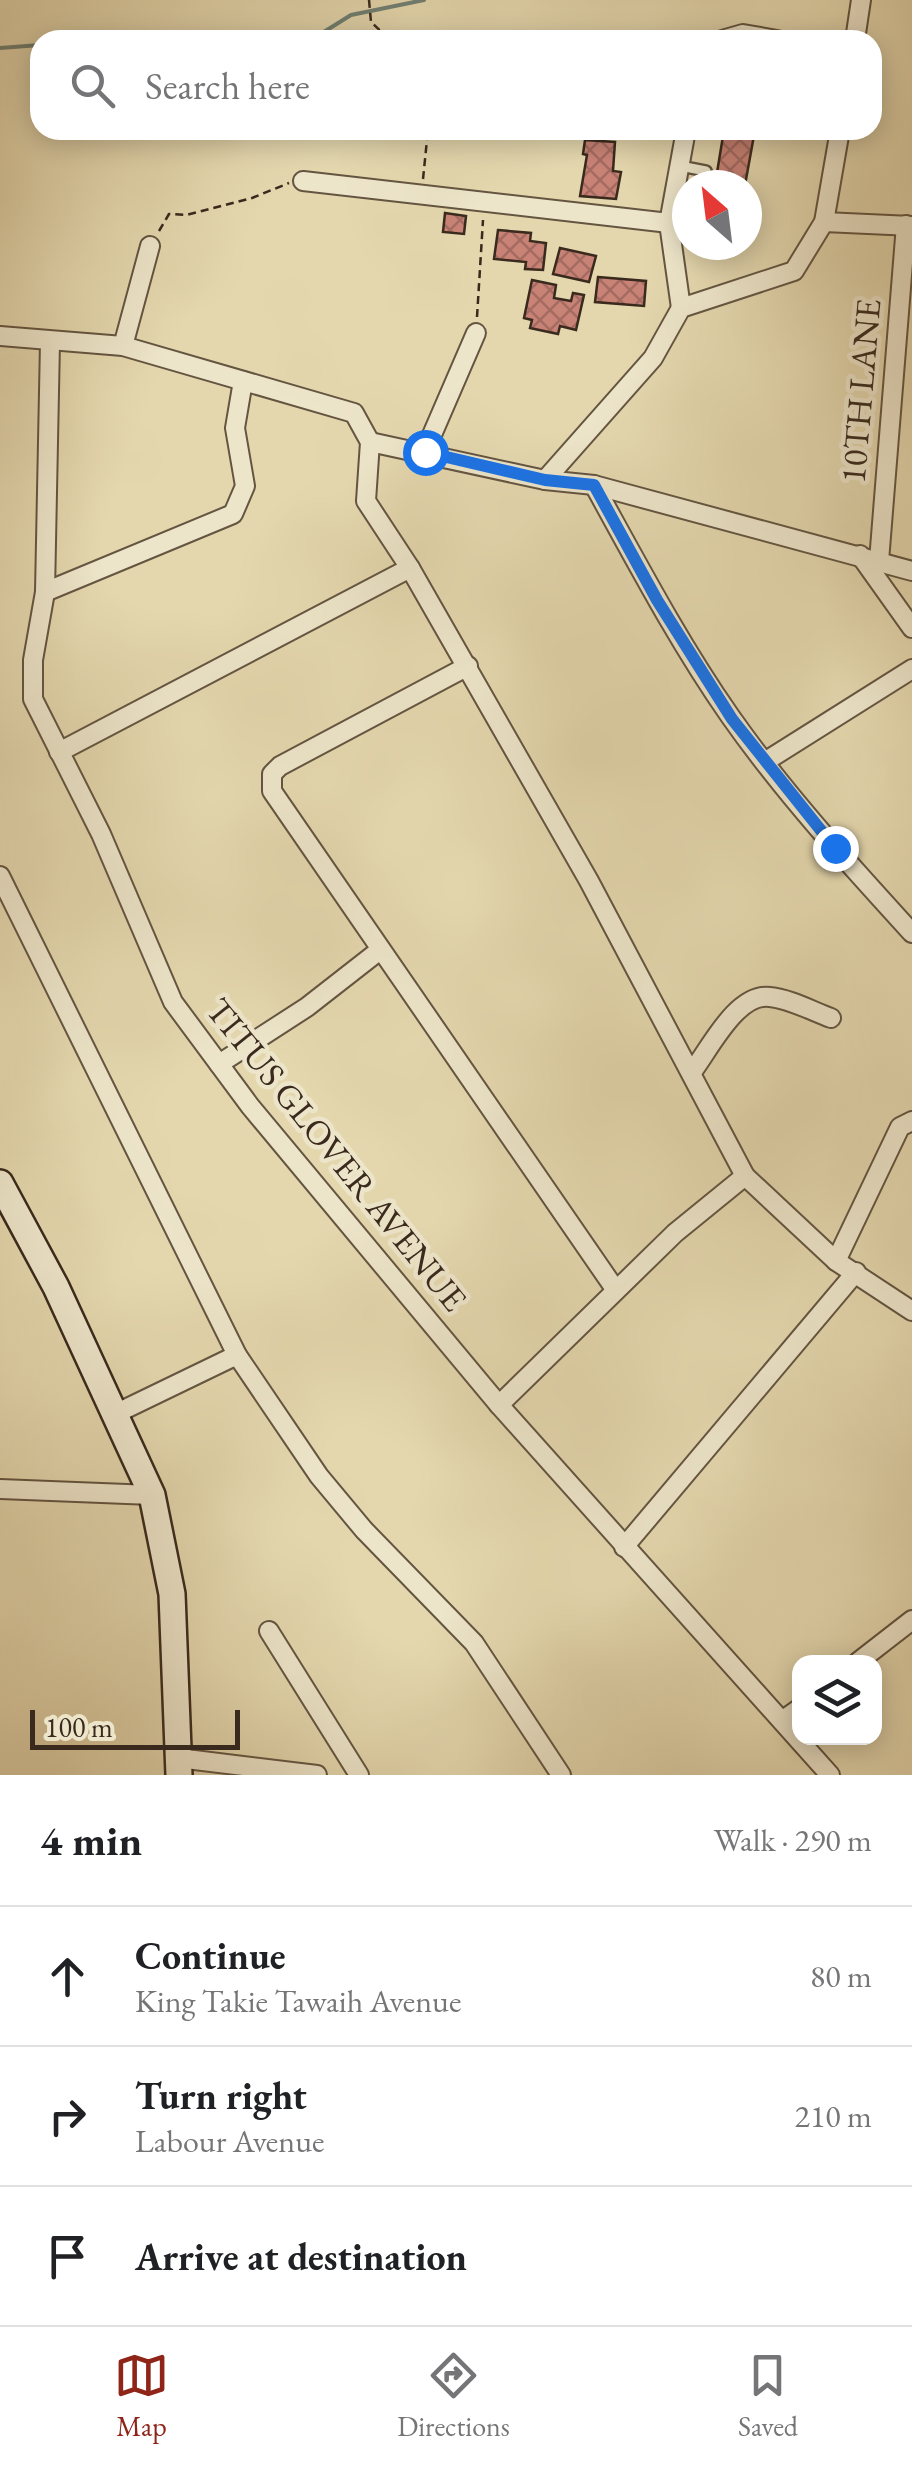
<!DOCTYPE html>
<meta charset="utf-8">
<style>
body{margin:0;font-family:"EB Garamond",serif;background:#f2f2f2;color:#202124}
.controls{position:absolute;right:30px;bottom:30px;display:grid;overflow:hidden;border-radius:20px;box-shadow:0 5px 25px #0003}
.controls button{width:90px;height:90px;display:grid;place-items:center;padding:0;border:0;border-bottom:2px solid #e0e0e0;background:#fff;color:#202124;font:50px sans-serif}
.compass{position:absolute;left:672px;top:170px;width:90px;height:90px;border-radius:50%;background:#fff;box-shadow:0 5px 25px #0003;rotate:332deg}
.scale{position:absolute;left:30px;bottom:25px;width:210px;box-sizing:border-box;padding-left:10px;border:5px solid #392a1d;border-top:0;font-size:28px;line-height:35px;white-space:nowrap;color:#392a1d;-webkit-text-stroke:8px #ede5ca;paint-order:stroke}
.stop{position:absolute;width:30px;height:30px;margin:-22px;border:8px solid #1a73e8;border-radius:50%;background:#fff}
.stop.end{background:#1a73e8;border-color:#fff;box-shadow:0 2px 10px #0008}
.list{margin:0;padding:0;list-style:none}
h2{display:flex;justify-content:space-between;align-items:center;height:130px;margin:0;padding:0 40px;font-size:42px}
h2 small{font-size:32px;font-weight:400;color:#757577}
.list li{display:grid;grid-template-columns:65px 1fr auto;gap:30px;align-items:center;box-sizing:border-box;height:140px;padding:0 40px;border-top:2px solid #e0e0e0}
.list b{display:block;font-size:38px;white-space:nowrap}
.list p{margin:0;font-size:32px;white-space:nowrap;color:#757577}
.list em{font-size:32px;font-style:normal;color:#757577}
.icon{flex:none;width:55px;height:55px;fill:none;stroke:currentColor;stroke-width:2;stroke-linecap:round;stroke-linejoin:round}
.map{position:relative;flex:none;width:912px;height:1775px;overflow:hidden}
.search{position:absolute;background:#fff;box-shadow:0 5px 25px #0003;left:30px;right:30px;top:30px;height:110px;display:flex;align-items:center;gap:25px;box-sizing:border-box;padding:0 35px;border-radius:30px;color:#757577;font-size:38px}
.sheet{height:550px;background:#fff}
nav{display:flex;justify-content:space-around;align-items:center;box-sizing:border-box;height:140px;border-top:2px solid #e0e0e0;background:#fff;font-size:28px;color:#757577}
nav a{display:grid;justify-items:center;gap:5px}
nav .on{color:#8f2418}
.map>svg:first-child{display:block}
</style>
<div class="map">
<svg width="912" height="1775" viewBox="0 0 912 1775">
<defs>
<pattern id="building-cross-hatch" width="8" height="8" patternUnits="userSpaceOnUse" patternTransform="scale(2.5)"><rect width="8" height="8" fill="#c98276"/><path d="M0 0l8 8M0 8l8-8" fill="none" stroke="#a46b60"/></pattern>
</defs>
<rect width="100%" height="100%" fill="#e4d7ae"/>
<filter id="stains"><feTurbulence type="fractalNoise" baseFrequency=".002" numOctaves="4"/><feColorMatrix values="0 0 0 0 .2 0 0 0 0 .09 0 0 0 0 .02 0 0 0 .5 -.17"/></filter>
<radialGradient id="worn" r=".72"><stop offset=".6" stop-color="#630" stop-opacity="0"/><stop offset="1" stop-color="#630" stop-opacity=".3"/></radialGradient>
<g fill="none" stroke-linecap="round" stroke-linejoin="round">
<g stroke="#708074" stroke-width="4">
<path d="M122 40H144"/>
<path d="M311 40 351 15 424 0"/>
<path d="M0 48 40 45"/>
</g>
</g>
<g fill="url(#building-cross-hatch)" stroke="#392a1d" stroke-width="2.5">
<path d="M708 130H755L745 185H715L723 136Z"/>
<path d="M585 140 615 142 613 171 621 172 616 199 580 196 587 155 583 154Z"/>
<path d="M445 213 466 216 464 234 443 232Z"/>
<path d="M498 230 531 233 530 241 546 243 543 270 525 269 526 262 494 259Z"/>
<path d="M560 248 596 256 589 282 553 274Z"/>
<path d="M598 277 646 281 644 306 595 302Z"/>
<path d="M532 280 556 285 554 298 571 301 573 293 584 295 576 330 560 326 558 334 530 328 532 320 524 318Z"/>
</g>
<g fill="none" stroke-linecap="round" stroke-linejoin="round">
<defs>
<path id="lane" d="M680 166 706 171"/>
<g id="street">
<path d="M722 40 743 34 777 40"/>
<path d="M855 40 861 0"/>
<path d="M303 181 669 223"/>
<path d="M824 222 912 226"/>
<path d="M681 308 669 223 686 130"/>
<path d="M0 336 123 346 354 413 370 442 366 501 410 568 589 881 745 1176 836 1261 912 1311"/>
<path d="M50 342 45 592 33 660V699L101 834 173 1002 250 1106 499 1405 830 1775"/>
<path d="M123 346 150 246"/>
<path d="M370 442 545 480 594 485 912 571"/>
<path d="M425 451 476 333"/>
<path d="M545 480 653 358 681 308 794 271 824 222 840 130"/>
<path d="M594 485C637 563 679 643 730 716 784 793 849 864 912 933"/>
<path d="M860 555 912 628"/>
<path d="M879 561 906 225"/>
<path d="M45 592 233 514 245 486 235 428 243 381"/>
<path d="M468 666 280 766 272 774V791L615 1289"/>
<path d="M59 752 410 568"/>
<path d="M766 761 912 669"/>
<path d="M0 876 237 1355 319 1476 364 1530 474 1643 561 1775"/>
<path d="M219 1064 307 1007 380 950"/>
<path d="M692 1072C709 1050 737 992 770 997 790 999 812 1011 831 1018"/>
<path d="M836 1261 900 1127 912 1121"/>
<path d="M499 1405 675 1233 745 1176"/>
<path d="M117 1413 237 1355"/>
<path d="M0 1489 152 1495"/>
<path d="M624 1547 856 1272"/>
<path d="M269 1631 359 1775"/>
<path d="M858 1662 912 1620"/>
<path d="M783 1720 800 1708"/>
<path d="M178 1758 317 1775"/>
</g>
<path id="secondary" d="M0 1183 56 1287 152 1495 172 1594 179 1775"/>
</defs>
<use href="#lane" stroke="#645541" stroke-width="14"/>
<use href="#street" stroke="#645541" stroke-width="22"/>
<use href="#secondary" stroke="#392a1d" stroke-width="30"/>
<g stroke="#392a1d" stroke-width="2.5" stroke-dasharray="8 5" stroke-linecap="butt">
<path d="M369 0 371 22 390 40"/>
<path d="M423 179 428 130"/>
<path d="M159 231 169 214 186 215 252 198 289 183"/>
<path d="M477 317 483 220"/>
</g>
<use href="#lane" stroke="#ede5ca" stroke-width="9"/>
<use href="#street" stroke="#ede5ca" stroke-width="18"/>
<use href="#secondary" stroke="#ede5ca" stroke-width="25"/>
</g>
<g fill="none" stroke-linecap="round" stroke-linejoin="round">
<path stroke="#1a73e8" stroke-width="12" d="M425 452 545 480 594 485 657 600 732 719 835 848"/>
</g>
<g text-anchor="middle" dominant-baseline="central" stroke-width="9" stroke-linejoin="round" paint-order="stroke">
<g font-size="35" fill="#392a1d" stroke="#ede5ca">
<text transform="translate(860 391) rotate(-85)">10TH LANE</text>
<text transform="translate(337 1154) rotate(51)">TITUS GLOVER AVENUE</text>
</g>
</g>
<rect width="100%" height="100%" filter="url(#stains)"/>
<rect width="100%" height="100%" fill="url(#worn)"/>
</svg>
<div class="controls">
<button><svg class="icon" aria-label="layers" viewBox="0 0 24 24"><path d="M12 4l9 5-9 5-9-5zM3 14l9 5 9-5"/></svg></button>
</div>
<svg class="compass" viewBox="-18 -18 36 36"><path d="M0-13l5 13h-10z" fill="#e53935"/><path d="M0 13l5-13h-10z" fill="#757577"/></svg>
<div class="scale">100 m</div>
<div class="stop" style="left:425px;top:452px"></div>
<div class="stop end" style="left:835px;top:848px"></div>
<div class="search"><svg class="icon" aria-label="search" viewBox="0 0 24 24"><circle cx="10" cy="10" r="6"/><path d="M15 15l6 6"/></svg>Search here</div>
</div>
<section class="sheet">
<h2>4 min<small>Walk · 290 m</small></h2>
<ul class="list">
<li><svg class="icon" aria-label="ahead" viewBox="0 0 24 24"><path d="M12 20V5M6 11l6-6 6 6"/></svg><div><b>Continue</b><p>King Takie Tawaih Avenue</p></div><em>80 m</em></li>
<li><svg class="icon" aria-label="right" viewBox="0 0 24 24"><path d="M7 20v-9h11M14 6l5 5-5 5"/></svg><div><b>Turn right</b><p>Labour Avenue</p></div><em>210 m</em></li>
<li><svg class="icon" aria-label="arrive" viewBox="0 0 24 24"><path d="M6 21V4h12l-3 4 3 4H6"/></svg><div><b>Arrive at destination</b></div></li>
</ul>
</section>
<nav>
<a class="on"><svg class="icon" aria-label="map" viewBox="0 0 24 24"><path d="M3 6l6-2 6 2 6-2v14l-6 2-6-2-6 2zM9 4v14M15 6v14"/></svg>Map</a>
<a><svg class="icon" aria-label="directions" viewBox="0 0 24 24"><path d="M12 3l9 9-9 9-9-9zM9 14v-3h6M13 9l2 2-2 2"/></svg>Directions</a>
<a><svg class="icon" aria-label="saved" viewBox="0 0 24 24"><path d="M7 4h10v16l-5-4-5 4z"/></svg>Saved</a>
</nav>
